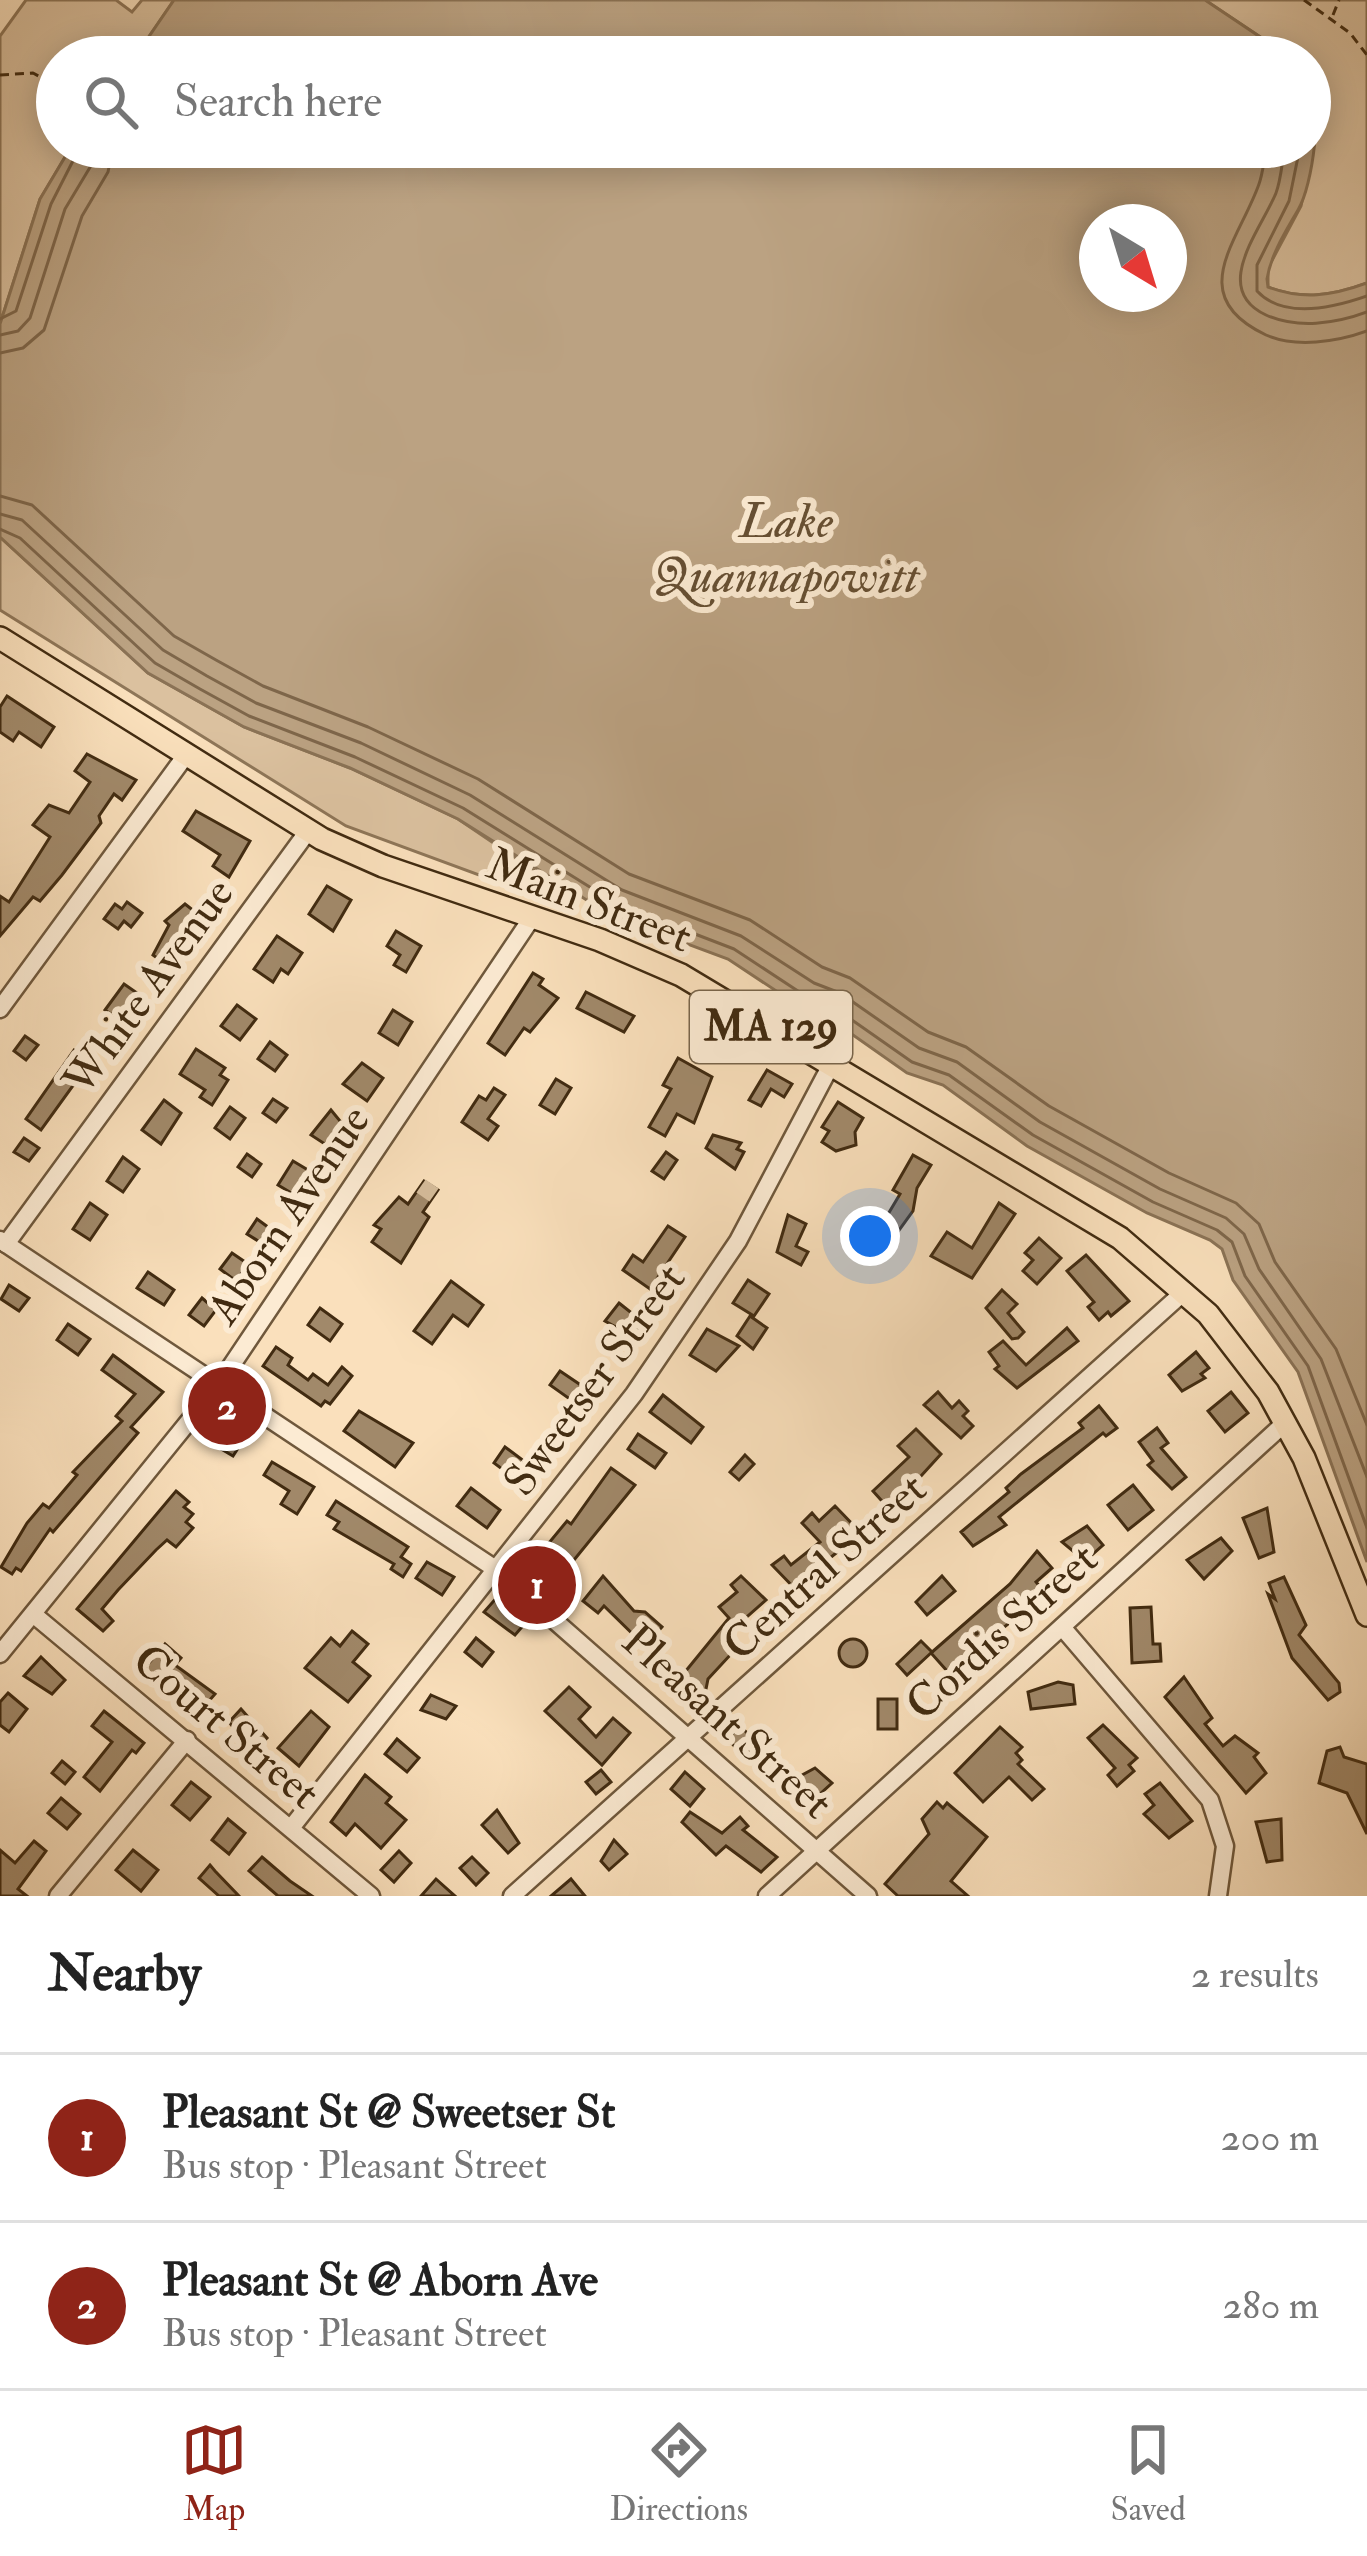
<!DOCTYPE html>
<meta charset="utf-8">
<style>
body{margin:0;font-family:"IM FELL Double Pica",serif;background:#f2f2f2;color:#222}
.compass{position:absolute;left:1079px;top:204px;width:108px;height:108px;border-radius:50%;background:#fff;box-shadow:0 6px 30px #0003;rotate:142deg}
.you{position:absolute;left:870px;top:1236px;width:42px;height:42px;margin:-30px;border:9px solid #fff;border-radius:50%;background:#1a73e8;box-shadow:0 0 0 18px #1a73e833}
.badge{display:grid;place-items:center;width:78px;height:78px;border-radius:50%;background:#8f2418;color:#fff;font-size:39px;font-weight:700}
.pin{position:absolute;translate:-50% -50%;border:6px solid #fff;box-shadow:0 3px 12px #0006}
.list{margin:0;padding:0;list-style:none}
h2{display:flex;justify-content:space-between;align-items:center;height:156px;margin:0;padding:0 48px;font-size:51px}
h2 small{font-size:39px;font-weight:400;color:#767676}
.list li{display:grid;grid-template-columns:78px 1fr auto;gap:36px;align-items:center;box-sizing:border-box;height:168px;padding:0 48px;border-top:3px solid #e0e0e0}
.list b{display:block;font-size:45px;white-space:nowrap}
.list p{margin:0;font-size:39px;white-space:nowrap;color:#767676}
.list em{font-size:39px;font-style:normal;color:#767676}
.icon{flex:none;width:66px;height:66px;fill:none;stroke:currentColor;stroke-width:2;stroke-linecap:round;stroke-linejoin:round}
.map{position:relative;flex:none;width:1367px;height:1896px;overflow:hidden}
.search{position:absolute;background:#fff;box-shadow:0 6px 30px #0003;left:36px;right:36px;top:36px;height:132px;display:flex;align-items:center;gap:30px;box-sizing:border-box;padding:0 42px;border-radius:66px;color:#767676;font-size:45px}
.sheet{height:492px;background:#fff}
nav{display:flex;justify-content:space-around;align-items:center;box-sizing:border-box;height:168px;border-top:3px solid #e0e0e0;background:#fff;font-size:33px;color:#767676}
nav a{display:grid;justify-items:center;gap:6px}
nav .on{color:#8f2418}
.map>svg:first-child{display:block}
</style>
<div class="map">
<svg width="1367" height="1896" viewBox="0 0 1367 1896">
<rect width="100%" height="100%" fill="#fae0bc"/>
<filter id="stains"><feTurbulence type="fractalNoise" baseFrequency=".00167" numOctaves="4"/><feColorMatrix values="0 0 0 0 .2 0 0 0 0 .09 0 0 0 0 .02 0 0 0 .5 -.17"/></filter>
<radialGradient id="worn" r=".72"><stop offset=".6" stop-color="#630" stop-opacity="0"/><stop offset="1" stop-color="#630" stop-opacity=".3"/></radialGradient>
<g fill="#dbc19f" stroke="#8e7658" stroke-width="3">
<path d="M26 0H116L132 12 142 0H174L135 57H57V147H71L40 199 0 324V36Z"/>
<path d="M1205 0H1367V283C1332 296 1302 300 1268 287V268L1301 206 1314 143 1318 101 1310 57H1290Z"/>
<path d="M0 537 148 673 244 727 350 768 458 819 541 875 528 893 346 826 0 610Z"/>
</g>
<g fill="#bba282" stroke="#8a7255" stroke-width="3" fill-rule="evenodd">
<path d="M174 0H1205L1290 57H135Z"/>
<path d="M1310 79C1323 105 1313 185 1298 210 1286 231 1271 254 1267 279L1268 287C1302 300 1332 296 1367 283V1562L1298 1372 1233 1280 1222 1249 1210 1240 1147 1213 1027 1146 943 1085 907 1073 826 1016 802 1008 728 959 612 916 458 819 350 768 244 727 148 673 0 537V324L40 199 71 147H1310ZM1097 222H1169V294H1097Z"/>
</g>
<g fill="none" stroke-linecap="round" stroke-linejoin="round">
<g stroke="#7e664a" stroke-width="3">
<path d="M1267 147C1264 159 1263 173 1259 184 1239 241 1183 296 1266 335 1295 348 1337 342 1367 331"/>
<path d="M1285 147C1282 162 1281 180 1276 193 1261 230 1210 289 1266 315 1297 329 1335 324 1367 312"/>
<path d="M1300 147 1289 201 1257 265V291C1284 320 1333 308 1367 296"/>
<path d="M0 319 16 311 51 204 80 147"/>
<path d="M0 335 18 331 30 318 65 209 92 164 95 147"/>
<path d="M0 353 23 348 44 330 82 216 108 172 113 147"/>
<path d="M0 496 32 505 174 636 216 660 263 686 368 727 478 779 629 874 750 920 822 967 850 978 928 1032 966 1047 1049 1106 1169 1173 1236 1203 1259 1224 1275 1262 1336 1349 1367 1425"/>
<path d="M0 514 22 520 163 650 207 676 256 703 361 743 470 795 622 890 741 936 814 983 840 993 919 1048 957 1062 1040 1122 1160 1189 1226 1218 1244 1234 1259 1269 1321 1359 1367 1477"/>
<path d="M0 529 20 538 155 663 200 689 249 716 355 757 463 808 617 904 734 949 807 997 832 1006 912 1062 949 1075 1033 1135 1153 1202 1217 1230 1232 1242 1245 1276 1308 1366 1367 1528"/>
</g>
</g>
<g fill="#a1896a" stroke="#412b11" stroke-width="3">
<path d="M7 696 54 727 41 747 19 732 13 741 0 732V707Z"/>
<path d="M87 754 136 780 122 800 114 794 99 816 101 823 62 875 40 901 33 897 0 936V896L9 902 50 837 33 825 49 805 69 813 90 782 75 771Z"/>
<path d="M196 811 250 841 229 877 213 866 220 855 183 831Z"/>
<path d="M327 886 351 900 333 931 309 914Z"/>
<path d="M127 902 142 913 131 927 124 921 118 929 104 919 115 904 122 909Z"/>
<path d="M185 904 203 918 168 966 153 955 169 925 165 921Z"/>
<path d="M396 931 421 946 406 972 394 965 400 955 387 946Z"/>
<path d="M277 936 302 953 288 974 281 969 273 982 254 969Z"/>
<path d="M533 973 543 979 539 985 558 998 530 1032 524 1028 505 1055 488 1043Z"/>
<path d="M124 984 137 993V1000L121 1021 105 1010Z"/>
<path d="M586 992 634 1016 624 1032 577 1008Z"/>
<path d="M237 1005 256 1019 240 1040 221 1026Z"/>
<path d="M393 1010 412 1022 398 1045 379 1033Z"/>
<path d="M25 1036 38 1045 26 1060 14 1051Z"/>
<path d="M270 1042 287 1055 275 1071 258 1059Z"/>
<path d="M196 1049 225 1068 220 1075 228 1080 212 1105 200 1097 205 1090 180 1074Z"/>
<path d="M74 1050 88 1060 85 1069 41 1130 26 1119Z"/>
<path d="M678 1058 712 1077 694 1123 677 1114 665 1136 649 1127 671 1089 663 1085Z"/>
<path d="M362 1063 383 1078 367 1101 343 1084Z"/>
<path d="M767 1070 792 1084 784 1097 771 1089 761 1106 749 1100Z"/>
<path d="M556 1079 571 1088 555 1114 540 1105Z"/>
<path d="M494 1088 505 1095 488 1119 498 1126 488 1140 462 1122 479 1096 486 1100Z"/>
<path d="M273 1099 287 1108 276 1122 263 1113Z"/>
<path d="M164 1100 181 1113 161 1144 142 1130Z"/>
<path d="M838 1102 863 1118 855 1132 856 1145 836 1151 822 1142 829 1131 822 1127Z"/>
<path d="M230 1107 245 1118 230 1139 215 1128Z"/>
<path d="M331 1110 345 1127 331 1148 311 1135Z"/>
<path d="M713 1135 741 1143 737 1149 744 1152 735 1169 706 1148Z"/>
<path d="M24 1138 39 1148 29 1161 14 1152Z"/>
<path d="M666 1152 677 1160 664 1179 652 1171Z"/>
<path d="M247 1154 261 1164 252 1177 238 1167Z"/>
<path d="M913 1155 931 1165 917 1188 913 1211 892 1240 878 1231 900 1194 893 1190Z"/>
<path d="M123 1157 139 1169 123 1192 107 1181Z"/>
<path d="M293 1161 313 1173 298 1197 278 1185Z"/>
<path d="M424 1181 438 1190 423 1212 429 1217 401 1263 372 1242 381 1229 374 1225 399 1197 408 1204Z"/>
<path d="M90 1203 107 1215 90 1240 73 1229Z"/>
<path d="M999 1203 1015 1214 972 1278 931 1256 947 1232 972 1248Z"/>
<path d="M788 1215 806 1224 796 1246 808 1252 801 1265 777 1252Z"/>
<path d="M257 1219 272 1230 263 1244 247 1234Z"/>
<path d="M668 1226 685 1237 650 1289 623 1270 633 1255 643 1262Z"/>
<path d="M1039 1238 1061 1258 1037 1284 1023 1271 1033 1260 1025 1253Z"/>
<path d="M232 1253 248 1264 236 1281 220 1269Z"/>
<path d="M1086 1255 1129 1301 1111 1316 1108 1312 1099 1320 1088 1307 1094 1302 1067 1271Z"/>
<path d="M148 1272 174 1290 164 1305 137 1288Z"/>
<path d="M748 1280 769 1294 754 1316 733 1303Z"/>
<path d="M451 1281 483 1305 468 1326 453 1315 432 1344 414 1331Z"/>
<path d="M9 1285 29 1298 19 1311 1 1299Z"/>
<path d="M1002 1290 1017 1304 1008 1313 1024 1332 1018 1338 1012 1339 986 1308Z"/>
<path d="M202 1298 216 1310 204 1326 189 1315Z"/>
<path d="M619 1303 643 1322 632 1336 605 1321Z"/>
<path d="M320 1308 342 1324 330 1341 308 1325Z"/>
<path d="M750 1316 767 1328 753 1349 737 1336Z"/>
<path d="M68 1324 90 1339 78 1355 57 1340Z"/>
<path d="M1067 1328 1078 1341 1017 1388 995 1369 999 1366 989 1352 1003 1341 1026 1365Z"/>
<path d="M707 1329 739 1346 716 1371 690 1355Z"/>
<path d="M276 1347 292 1358 288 1365 308 1380 313 1374 328 1385 342 1367 352 1376 330 1404 325 1401 321 1406 263 1366Z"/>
<path d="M1196 1352 1209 1368 1201 1374 1205 1378 1182 1391 1169 1375Z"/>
<path d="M113 1355 163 1392 131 1427 138 1433 53 1532 50 1529 21 1571 16 1568 12 1574 1 1567 27 1523 43 1504 49 1508 77 1475 73 1472 122 1421 116 1416 135 1394 102 1370Z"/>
<path d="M560 1371 591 1392 581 1407 550 1385Z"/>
<path d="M938 1392 952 1408 959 1401 968 1411 963 1416 973 1426 961 1438 924 1405Z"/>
<path d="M1231 1392 1248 1413 1225 1432 1208 1411Z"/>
<path d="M663 1395 703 1427 691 1443 650 1412Z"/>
<path d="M1099 1406 1117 1428 1106 1436 1103 1433 999 1517 1006 1525 973 1546 961 1532 1009 1492 1006 1488 1021 1474 1083 1428 1079 1423Z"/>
<path d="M359 1411 413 1443 395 1467 344 1431Z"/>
<path d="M222 1425 244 1439 233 1456 211 1443Z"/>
<path d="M1157 1428 1168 1443 1161 1448 1186 1477 1172 1489 1148 1465 1153 1461 1139 1442Z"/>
<path d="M916 1429 941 1454 890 1510 873 1491 909 1457 898 1446Z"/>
<path d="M638 1434 666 1453 655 1468 628 1449Z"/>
<path d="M505 1447 532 1467 521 1483 494 1463Z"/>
<path d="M745 1455 754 1464 739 1480 730 1472Z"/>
<path d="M272 1462 314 1487 297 1514 281 1504 289 1491 264 1475Z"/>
<path d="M611 1468 635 1485 552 1587 529 1567 567 1521 571 1524Z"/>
<path d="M1133 1485 1153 1510 1128 1530 1108 1505Z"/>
<path d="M471 1488 500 1510 487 1528 457 1506Z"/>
<path d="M176 1491 189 1502 184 1507 193 1514 186 1522 193 1528 176 1547 167 1540 156 1550 118 1590 102 1609 113 1621 103 1631 77 1609Z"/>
<path d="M336 1501 408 1547 401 1557 411 1564 403 1577 391 1569 394 1564 334 1529 339 1522 327 1515Z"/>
<path d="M835 1506 861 1533 805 1578 812 1586 801 1595 772 1565 784 1556 791 1565 820 1542 802 1523 812 1513 819 1521Z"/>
<path d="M1267 1508 1274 1552 1259 1558 1243 1518Z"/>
<path d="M1087 1526 1103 1545 1085 1561 1062 1542Z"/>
<path d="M1221 1538 1232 1551 1204 1579 1187 1560Z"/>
<path d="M1037 1551 1052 1568 1036 1582 1046 1594 974 1651 978 1655 962 1670 956 1664 948 1672 931 1653 1010 1584Z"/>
<path d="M427 1562 454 1577 442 1595 416 1578Z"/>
<path d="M603 1576 634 1611 645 1612 662 1627 645 1646 604 1606 598 1613 583 1601Z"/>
<path d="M741 1576 766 1600 723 1638 733 1652 708 1679 705 1694 691 1699 676 1683 729 1618 719 1607 737 1592 731 1585Z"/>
<path d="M942 1576 955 1591 927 1615 916 1602Z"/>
<path d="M1284 1577 1306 1625 1299 1635 1339 1683 1340 1692 1328 1700 1292 1658 1268 1594 1275 1599 1269 1583Z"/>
<path d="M499 1595 528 1620 515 1635 484 1612Z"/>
<path d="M1151 1607 1153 1644H1160L1161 1661 1132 1663 1130 1608Z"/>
<path d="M352 1631 368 1644 353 1662 370 1676 348 1702 305 1668 331 1638 340 1646Z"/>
<path d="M476 1638 493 1652 482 1666 465 1652Z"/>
<circle cx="853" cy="1653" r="14"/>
<path d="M921 1641 932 1652 907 1675 897 1664Z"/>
<path d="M165 1644 181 1658 175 1665 215 1694 202 1709 161 1674 155 1681 143 1670Z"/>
<path d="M41 1657 65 1680 52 1694 24 1676Z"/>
<path d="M1184 1677 1212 1718 1205 1724 1223 1746 1235 1736 1258 1753 1254 1757 1266 1773 1246 1793 1165 1697Z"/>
<path d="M1058 1682 1073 1685 1075 1704 1031 1709 1028 1692Z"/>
<path d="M569 1687 590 1707 579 1719 596 1737 613 1718 630 1733 602 1765 545 1711Z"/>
<path d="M8 1693 27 1709 9 1732 0 1725V1702Z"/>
<path d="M431 1695 456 1706 446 1719 421 1710Z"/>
<rect x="878" y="1699" width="19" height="30"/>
<path d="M241 1709 267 1738 253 1752 229 1722Z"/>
<path d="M104 1711 144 1743 136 1753 132 1750 100 1791 84 1777 112 1742 92 1726Z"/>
<path d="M311 1711 329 1727 299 1766 278 1748Z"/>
<path d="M1103 1725 1137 1758 1129 1765 1134 1771 1117 1786 1108 1775 1115 1768 1088 1738Z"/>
<path d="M740 1726 766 1751 753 1764 727 1739Z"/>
<path d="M1000 1727 1022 1747 1016 1753 1022 1760 1018 1764 1044 1789 1032 1800 1009 1777 983 1802 955 1773Z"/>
<path d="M397 1739 419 1758 407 1772 385 1754Z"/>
<path d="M1340 1747 1344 1757 1367 1764V1834L1347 1793 1319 1783 1327 1751Z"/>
<path d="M62 1761 75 1772 65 1784 52 1773Z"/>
<path d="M815 1768 832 1783 810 1803 791 1781Z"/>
<path d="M601 1770 611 1782 596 1794 586 1782Z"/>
<path d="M685 1772 704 1789 690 1806 671 1789Z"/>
<path d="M365 1775 391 1797 386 1803 406 1820 381 1848 355 1824 346 1835 331 1822Z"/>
<path d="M191 1782 210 1797 190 1820 172 1805Z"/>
<path d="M1160 1783 1192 1821 1169 1838 1144 1814 1154 1805 1145 1794Z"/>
<path d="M61 1798 80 1814 67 1829 48 1813Z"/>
<path d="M937 1802 943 1808 947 1803 987 1837 951 1881 968 1896H898L885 1884 929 1834 922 1819Z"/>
<path d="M497 1810 519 1843 508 1853 482 1825Z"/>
<path d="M690 1812 722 1833 740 1817 748 1826 743 1830 777 1857 761 1872 726 1846 716 1855 682 1822Z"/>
<path d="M228 1819 245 1833 229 1854 212 1840Z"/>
<path d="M1281 1819 1282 1860 1267 1862 1256 1822Z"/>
<path d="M614 1840 627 1854 609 1870 601 1861Z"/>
<path d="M34 1841 46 1851 18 1889 27 1896H0V1850L15 1863Z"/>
<path d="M133 1850 158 1870 141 1891 116 1870Z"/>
<path d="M399 1851 411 1863 394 1882 381 1870Z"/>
<path d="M262 1857 290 1881 312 1896H278L249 1871Z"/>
<path d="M472 1857 488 1873 476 1885 460 1868Z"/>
<path d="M210 1865 215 1871 239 1896H219L199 1878Z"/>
<path d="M436 1879 455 1896H421Z"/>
<path d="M571 1879 585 1896H551Z"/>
</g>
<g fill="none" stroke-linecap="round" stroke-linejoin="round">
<path stroke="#d5bc9a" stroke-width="16" stroke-dasharray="16 8" stroke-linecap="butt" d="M421 1186 434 1195"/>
<defs>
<g id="minor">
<path d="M0 1009 186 755"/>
<path d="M0 1240 497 1570 868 1896"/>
<path d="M6 1244 308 831"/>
<path d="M33 1614 371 1896"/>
<path d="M1062 1627 1210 1800 1225 1846 1218 1896"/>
<path d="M0 1654 219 1384 533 916"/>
<path d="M291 1828 634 1394 738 1241 832 1063"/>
<path d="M58 1896 187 1740"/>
<path d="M512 1896 1185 1291"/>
<path d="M767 1896 1286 1422"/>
</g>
<path id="major" d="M0 638 322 839 383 866 600 940 681 975 1120 1238 1208 1314 1268 1392 1304 1458 1367 1615"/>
</defs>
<use href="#minor" stroke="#6f583c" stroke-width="21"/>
<use href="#major" stroke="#412b11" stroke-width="26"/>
<g stroke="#412b11" stroke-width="3" stroke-dasharray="9 6" stroke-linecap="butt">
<path d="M1304 0 1350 33 1367 55"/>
<path d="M1333 15 1339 0"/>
<path d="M127 57 129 55"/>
<path d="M0 75 33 73 57 86"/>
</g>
<use href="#minor" stroke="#fcebd3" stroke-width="16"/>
<use href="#major" stroke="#fae0bc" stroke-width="21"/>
</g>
<g text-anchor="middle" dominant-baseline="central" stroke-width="12" stroke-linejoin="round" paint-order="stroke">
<rect fill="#fcebd3" stroke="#79654b" stroke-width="3" x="690" y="991" width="162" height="72" rx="9"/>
<g font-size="42" font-weight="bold" fill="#412b11">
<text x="771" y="1027">MA 129</text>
</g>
<g font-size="45" fill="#412b11" stroke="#fcebd3">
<text transform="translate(589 901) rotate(21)">Main Street</text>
<text transform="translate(149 987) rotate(-54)">White Avenue</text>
<text transform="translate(289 1215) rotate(-56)">Aborn Avenue</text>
<text transform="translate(595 1380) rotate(-54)">Sweetser Street</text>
<text transform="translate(825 1567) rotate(-42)">Central Street</text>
<text transform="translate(1002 1632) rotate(-42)">Cordis Street</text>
<text transform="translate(727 1722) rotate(42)">Pleasant Street</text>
<text transform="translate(226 1727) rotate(40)">Court Street</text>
</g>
<g font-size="48" font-style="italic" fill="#664f33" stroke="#fcebd3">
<text x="786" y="522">Lake<tspan x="786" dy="55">Quannapowitt</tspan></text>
</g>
</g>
<rect width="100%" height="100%" filter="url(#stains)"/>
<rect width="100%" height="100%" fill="url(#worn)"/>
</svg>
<svg class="compass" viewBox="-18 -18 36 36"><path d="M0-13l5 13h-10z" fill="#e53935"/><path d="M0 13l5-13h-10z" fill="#767676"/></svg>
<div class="you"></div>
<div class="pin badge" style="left:537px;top:1585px">1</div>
<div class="pin badge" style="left:227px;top:1406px">2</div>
<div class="search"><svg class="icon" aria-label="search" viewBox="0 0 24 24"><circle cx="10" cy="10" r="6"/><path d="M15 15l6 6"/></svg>Search here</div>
</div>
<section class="sheet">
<h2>Nearby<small>2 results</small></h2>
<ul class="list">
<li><span class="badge">1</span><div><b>Pleasant St @ Sweetser St</b><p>Bus stop · Pleasant Street</p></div><em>200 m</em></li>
<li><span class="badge">2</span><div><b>Pleasant St @ Aborn Ave</b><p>Bus stop · Pleasant Street</p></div><em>280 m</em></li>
</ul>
</section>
<nav>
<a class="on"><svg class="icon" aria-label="map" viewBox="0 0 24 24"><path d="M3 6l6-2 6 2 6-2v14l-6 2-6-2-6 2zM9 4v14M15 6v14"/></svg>Map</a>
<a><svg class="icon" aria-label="directions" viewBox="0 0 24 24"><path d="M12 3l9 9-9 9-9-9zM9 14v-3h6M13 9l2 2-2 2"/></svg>Directions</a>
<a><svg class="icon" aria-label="saved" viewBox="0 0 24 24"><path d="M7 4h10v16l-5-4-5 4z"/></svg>Saved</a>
</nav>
